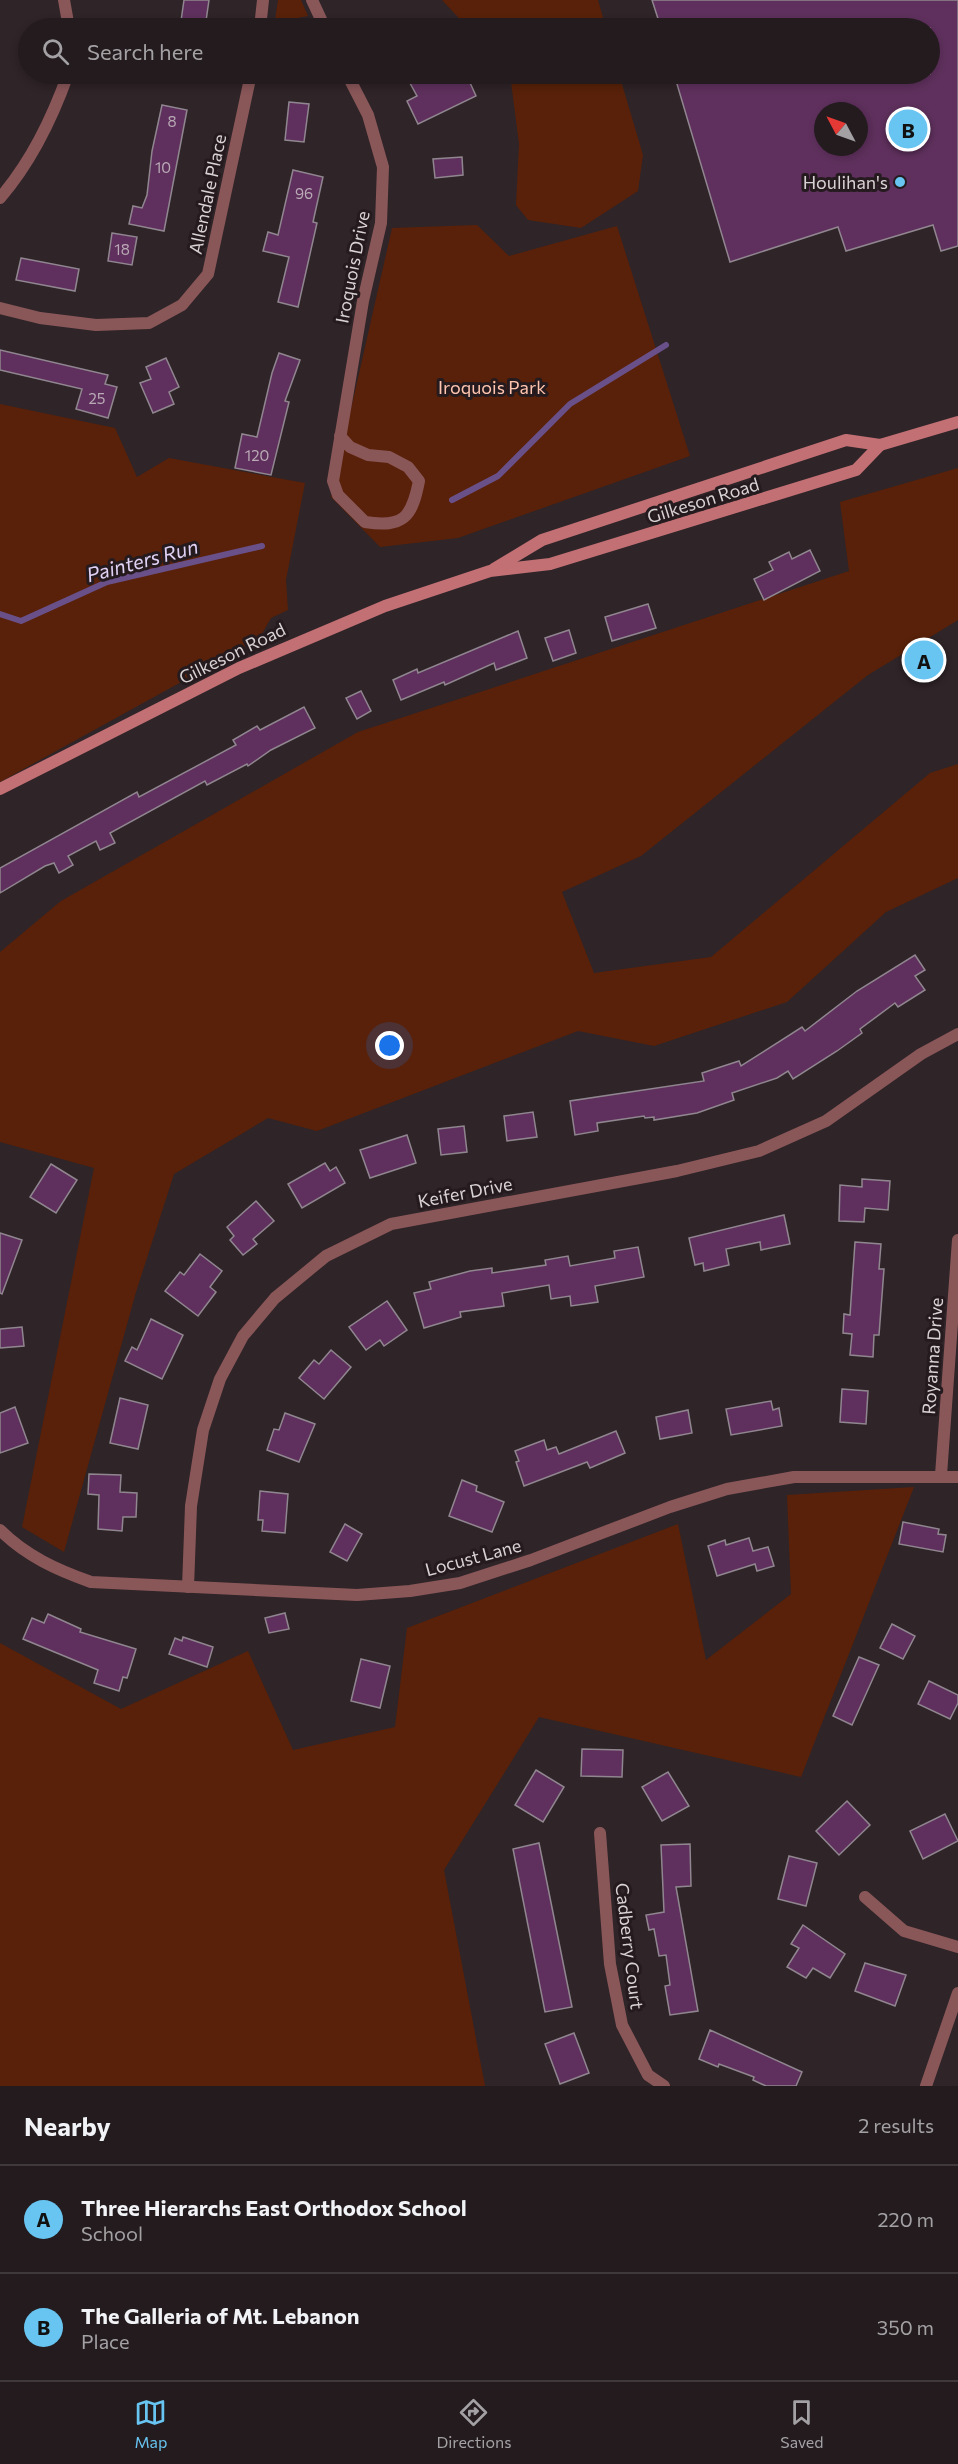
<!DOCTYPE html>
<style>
body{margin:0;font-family:Commissioner,sans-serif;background:#2f282b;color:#f1f3f6}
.compass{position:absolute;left:814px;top:102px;width:54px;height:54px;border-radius:50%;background:#231b1e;box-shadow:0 3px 9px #0003;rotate:311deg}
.you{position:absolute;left:390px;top:1046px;width:21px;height:21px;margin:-15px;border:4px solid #fff;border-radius:50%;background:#1a73e8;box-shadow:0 0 0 9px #1a73e833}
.badge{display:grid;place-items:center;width:39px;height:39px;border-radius:50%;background:#68c4f0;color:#111;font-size:20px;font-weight:700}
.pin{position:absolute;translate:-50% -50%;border:3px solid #fff;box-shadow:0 2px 6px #0006}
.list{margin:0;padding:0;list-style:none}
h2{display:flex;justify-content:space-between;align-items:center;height:78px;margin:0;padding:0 24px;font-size:26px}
h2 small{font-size:20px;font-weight:400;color:#a3a1a4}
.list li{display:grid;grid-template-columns:39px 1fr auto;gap:18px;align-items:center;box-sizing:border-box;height:108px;padding:0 24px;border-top:2px solid #40393c}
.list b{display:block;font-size:22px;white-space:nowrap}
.list p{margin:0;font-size:20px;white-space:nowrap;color:#a3a1a4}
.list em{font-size:20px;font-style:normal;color:#a3a1a4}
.icon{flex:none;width:33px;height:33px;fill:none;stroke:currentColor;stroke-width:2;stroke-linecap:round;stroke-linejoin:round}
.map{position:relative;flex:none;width:958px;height:2086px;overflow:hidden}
.search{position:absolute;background:#231b1e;box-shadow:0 3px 9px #0003;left:18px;right:18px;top:18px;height:66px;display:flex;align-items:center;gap:15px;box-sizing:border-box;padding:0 21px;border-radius:33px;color:#a3a1a4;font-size:22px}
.sheet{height:294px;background:#231b1e}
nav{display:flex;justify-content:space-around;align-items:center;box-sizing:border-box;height:84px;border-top:2px solid #40393c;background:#231b1e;font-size:16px;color:#a3a1a4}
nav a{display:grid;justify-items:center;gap:3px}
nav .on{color:#68c4f0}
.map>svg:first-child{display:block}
</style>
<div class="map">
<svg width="958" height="2086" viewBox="0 0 958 2086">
<rect width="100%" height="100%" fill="#2f2428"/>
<g fill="#592109">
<path d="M278 0H301L308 16 278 22 275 20Z"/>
<path d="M442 0H598L606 28H468Z"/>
<path d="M510 74H619L643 155 638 191 581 228 528 220 516 205 519 144Z"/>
<path d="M477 225 509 256 617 226 690 456 458 538 380 547 331 497 392 228Z"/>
<path d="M0 404 115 428 137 477 169 458 305 483 286 580 288 610 271 618 259 639 0 782Z"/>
<path d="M958 468V620L868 675 641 856 562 892 594 973 711 957 930 773 958 764V878L886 912 787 1002 654 1046 578 1031 317 1131 268 1118 174 1174 136 1292 64 1552 22 1527 94 1168 0 1142V952L61 901 358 732 849 571 840 502Z"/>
<path d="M914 1487 801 1777 539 1717 444 1870 485 2086H0V1643L121 1709 248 1651 293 1750 395 1727 407 1628 678 1524 706 1660 791 1594 787 1495Z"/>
</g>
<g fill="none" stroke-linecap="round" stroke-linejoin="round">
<g stroke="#6a5089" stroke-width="6">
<path d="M452 500 498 476 570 404 666 345"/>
<path d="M0 614 21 621 107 582 262 546"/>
</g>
</g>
<g fill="#5f305d" stroke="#90868f" stroke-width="1.5" fill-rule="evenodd">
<path d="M184 0H209L205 28H180Z"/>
<path d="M652 0H958V246L941 251 933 225 846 251 838 227 730 262 674 74H930V28H661ZM823 111H859V147H823Z"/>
<path d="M405 74H466L476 96 418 124 407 101 417 96Z"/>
<path d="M289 102 309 104 304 142 285 140Z"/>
<path d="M162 105 187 110 164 231 129 224 133 206 142 208 147 195 152 151Z"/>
<path d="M462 157 463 175 435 178 433 159Z"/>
<path d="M293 170 323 177 313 222 317 223 298 307 278 302 289 257 263 251 268 232 278 235Z"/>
<path d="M112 233 137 237 132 265 108 261Z"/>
<path d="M21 258 79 269 75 291 16 280Z"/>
<path d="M0 350 108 375 105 384 117 387 108 418 76 409 82 389 0 370Z"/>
<path d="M279 353 300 360 285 401 289 402 271 475 235 468 242 434 257 437 272 373Z"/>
<path d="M166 358 179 387 169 392 174 404 153 413 140 383 151 379 146 367Z"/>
<path d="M810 550 820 571 764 600 754 579 773 570 769 562 789 552 792 559Z"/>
<path d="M648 604 656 628 612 641 605 617Z"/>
<path d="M569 630 576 653 553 661 545 638Z"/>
<path d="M518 631 527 658 496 670 494 663 445 685 444 682 401 700 393 680 417 669 418 673Z"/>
<path d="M361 691 371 711 357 719 346 698Z"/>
<path d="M304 707 315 728 271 750 248 766 247 764 207 785 205 781 110 833 115 843 100 850 96 841 68 856 73 865 59 873 54 863 45 866 0 893V868L137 792 139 797 236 745 233 740 257 726 260 730Z"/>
<path d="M915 955 925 970 915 976 925 990 898 1007 895 1003 860 1029 862 1033 837 1051 793 1079 788 1071 777 1078 732 1093 734 1100 697 1113 654 1120V1117L645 1118 644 1116 597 1123 598 1131 575 1135 570 1101 704 1081 702 1073 739 1061 741 1066 802 1027 805 1031 857 991Z"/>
<path d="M533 1112 537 1137 507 1141 504 1116Z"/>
<path d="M464 1126 467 1152 441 1155 438 1129Z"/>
<path d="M407 1135 416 1163 370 1178 360 1150Z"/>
<path d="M325 1163 330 1171 336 1167 345 1183 302 1208 288 1184Z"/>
<path d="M51 1164 77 1180 56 1213 30 1197Z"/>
<path d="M862 1179 890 1181 888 1210 865 1208 864 1222 839 1221 840 1185 862 1187Z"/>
<path d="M256 1201 274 1221 253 1239 257 1244 243 1255 230 1240 234 1236 227 1227Z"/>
<path d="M784 1215 790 1244 761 1250 760 1242 726 1249 729 1265 704 1271 703 1263 695 1265 689 1238Z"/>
<path d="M0 1233 22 1240 2 1294 0 1293Z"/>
<path d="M855 1242 881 1244 879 1269H884L879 1335H874L873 1357 850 1355 852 1334 843 1333 844 1314 850 1315Z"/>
<path d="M638 1247 644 1277 595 1286 598 1302 571 1306 570 1296 551 1299 549 1285 502 1293 504 1306 460 1312 461 1317 424 1328 414 1293 431 1289 429 1282 470 1271 492 1268V1273L546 1265 545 1260 568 1256 570 1266 615 1258 614 1251Z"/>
<path d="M200 1254 222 1271 210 1287 216 1292 198 1316 165 1291 180 1272 184 1275Z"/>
<path d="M387 1301 407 1330 384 1346 380 1340 366 1350 349 1327Z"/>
<path d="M151 1319 183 1335 162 1379 125 1361 132 1347 137 1350Z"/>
<path d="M22 1327 24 1346 0 1348V1329Z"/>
<path d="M331 1350 351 1367 324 1399 299 1378 314 1360 319 1364Z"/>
<path d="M842 1389 868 1391 866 1424 840 1422Z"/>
<path d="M120 1398 148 1405 138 1449 110 1443Z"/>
<path d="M771 1401 773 1410 779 1408 782 1426 731 1435 726 1409Z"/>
<path d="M15 1407 28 1443 0 1453V1413Z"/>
<path d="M688 1410 692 1433 660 1439 656 1417Z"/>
<path d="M285 1413 315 1424 299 1462 267 1450 274 1429 279 1430Z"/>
<path d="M616 1431 625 1453 590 1468 587 1462 524 1486 516 1462 519 1461 515 1451 544 1440 547 1450 556 1447 559 1454Z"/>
<path d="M89 1474 121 1475 120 1492 137 1493 136 1517H123L122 1531 98 1529 99 1495 88 1494Z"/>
<path d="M462 1480 477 1486 476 1491 504 1502 492 1532 449 1516Z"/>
<path d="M260 1491 288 1494 285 1533 262 1531 263 1520H258Z"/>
<path d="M903 1522 939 1529 938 1534 946 1535 943 1552 899 1544Z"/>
<path d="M345 1524 362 1534 347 1561 330 1552Z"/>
<path d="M749 1538 753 1551 768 1547 774 1566 757 1571 755 1564 717 1576 708 1546 725 1540 726 1545Z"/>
<path d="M285 1613 289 1629 269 1633 265 1618Z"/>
<path d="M48 1614 81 1629 80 1632 136 1649 127 1678 123 1677 119 1691 94 1683 98 1670 23 1639 32 1618 44 1623Z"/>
<path d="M892 1624 915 1636 903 1659 880 1648Z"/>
<path d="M183 1637 213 1647 207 1667 169 1654 175 1638 182 1641Z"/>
<path d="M859 1657 879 1665 852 1725 833 1716Z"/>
<path d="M361 1659 390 1666 380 1708 351 1701Z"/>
<path d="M929 1681 958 1695V1703L950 1719 918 1704Z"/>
<path d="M582 1749 623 1750 622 1777 581 1776Z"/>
<path d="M536 1770 564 1787 543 1822 515 1805Z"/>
<path d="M668 1772 689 1806 662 1821 642 1787Z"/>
<path d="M847 1801 870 1825 839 1855 816 1831Z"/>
<path d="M945 1814 958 1841 923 1859 910 1831Z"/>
<path d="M539 1843 572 2007 545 2012 513 1849Z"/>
<path d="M690 1844 691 1886 676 1887 698 2011 670 2015 665 1986 670 1985 666 1955 659 1956 654 1929 649 1930 646 1915 664 1912 661 1845Z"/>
<path d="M789 1856 817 1863 806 1906 778 1899Z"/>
<path d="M803 1925 845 1954 830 1978 813 1968 806 1978 787 1967 799 1948 791 1944Z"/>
<path d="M865 1963 906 1975 895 2006 855 1991Z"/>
<path d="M710 2030 802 2072 796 2086H766L753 2080 754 2077 719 2064 718 2067 699 2059Z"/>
<path d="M574 2033 589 2073 560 2084 545 2044Z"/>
</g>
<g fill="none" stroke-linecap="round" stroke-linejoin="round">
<g stroke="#8a5759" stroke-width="12">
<path d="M64 0 69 28"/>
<path d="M312 0 325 28"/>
<path d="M261 27 311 28"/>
<path d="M260 28 263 0"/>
<path d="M0 198C32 161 52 119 68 74"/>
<path d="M0 308 40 318 96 325 149 323 182 305 208 274 251 74"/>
<path d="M340 436 350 447 368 455 389 457 408 467 419 481C412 517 404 528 365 522L338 495 333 481 363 301 381 223 383 167 368 115 347 74"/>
<path d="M941 1475 958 1240"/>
<path d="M0 1530C26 1556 57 1570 91 1582L357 1595 410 1591 460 1583 531 1560 670 1507 727 1489 794 1477H958"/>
<path d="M188 1587 191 1506 203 1430 220 1379 243 1336 275 1298 326 1256 391 1224 677 1171 759 1151 826 1121 921 1054 958 1034"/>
<path d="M600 1833 610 1964 622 2025 648 2075 664 2086"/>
<path d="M865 1897 904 1931 958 1947"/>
<path d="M926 2086 958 1993"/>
</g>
<g stroke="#c27074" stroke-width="12">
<path d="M494 569 542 540 846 440 880 445 958 422"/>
<path d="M0 789 239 668 385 606 490 571 550 564 856 470 880 445"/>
</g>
</g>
<circle fill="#68c4f0" stroke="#251b1f" stroke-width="2" cx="900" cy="182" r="6"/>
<g text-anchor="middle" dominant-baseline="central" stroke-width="6" stroke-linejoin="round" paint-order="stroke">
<g font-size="15" fill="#baaab6">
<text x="172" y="121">8</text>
<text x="163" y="167">10</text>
<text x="304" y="193">96</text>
<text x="122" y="249">18</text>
<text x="97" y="398">25</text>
<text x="257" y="455">120</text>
</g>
<g font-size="18" fill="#d9d2d4" stroke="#251b1f" text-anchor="end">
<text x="888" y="182">Houlihan's</text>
</g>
<g font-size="18" fill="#d9d2d4" stroke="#251b1f">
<text transform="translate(207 194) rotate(-78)">Allendale Place</text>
<text transform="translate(352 267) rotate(-79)">Iroquois Drive</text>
<text transform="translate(703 500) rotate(-17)">Gilkeson Road</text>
<text transform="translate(232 653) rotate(-26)">Gilkeson Road</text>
<text transform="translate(465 1192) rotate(-11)">Keifer Drive</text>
<text transform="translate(932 1356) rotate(-86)">Royanna Drive</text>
<text transform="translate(473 1557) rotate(-15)">Locust Lane</text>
<text transform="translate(630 1946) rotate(83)">Cadberry Court</text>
</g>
<g font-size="18" fill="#ffc5af" stroke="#251b1f">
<text x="492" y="387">Iroquois Park</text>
</g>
<g font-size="20" font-style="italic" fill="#e0d2f4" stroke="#251b1f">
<text transform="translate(142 560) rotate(-15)">Painters Run</text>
</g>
</g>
</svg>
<svg class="compass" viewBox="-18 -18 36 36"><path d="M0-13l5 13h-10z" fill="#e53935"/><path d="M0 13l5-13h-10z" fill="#a3a1a4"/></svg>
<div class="you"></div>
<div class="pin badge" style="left:924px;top:660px">A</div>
<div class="pin badge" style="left:908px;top:129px">B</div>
<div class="search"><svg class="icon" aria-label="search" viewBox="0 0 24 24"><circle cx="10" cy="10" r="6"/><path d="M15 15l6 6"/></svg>Search here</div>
</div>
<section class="sheet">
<h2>Nearby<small>2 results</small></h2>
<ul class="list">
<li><span class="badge">A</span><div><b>Three Hierarchs East Orthodox School</b><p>School</p></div><em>220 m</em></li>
<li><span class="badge">B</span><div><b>The Galleria of Mt. Lebanon</b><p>Place</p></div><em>350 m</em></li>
</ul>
</section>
<nav>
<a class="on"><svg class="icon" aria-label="map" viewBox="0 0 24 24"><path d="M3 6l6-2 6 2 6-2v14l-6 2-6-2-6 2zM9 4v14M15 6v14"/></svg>Map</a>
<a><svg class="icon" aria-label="directions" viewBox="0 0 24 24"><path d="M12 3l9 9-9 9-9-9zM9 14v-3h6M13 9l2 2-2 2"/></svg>Directions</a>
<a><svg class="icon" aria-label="saved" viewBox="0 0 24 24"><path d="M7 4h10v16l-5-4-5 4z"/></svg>Saved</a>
</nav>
